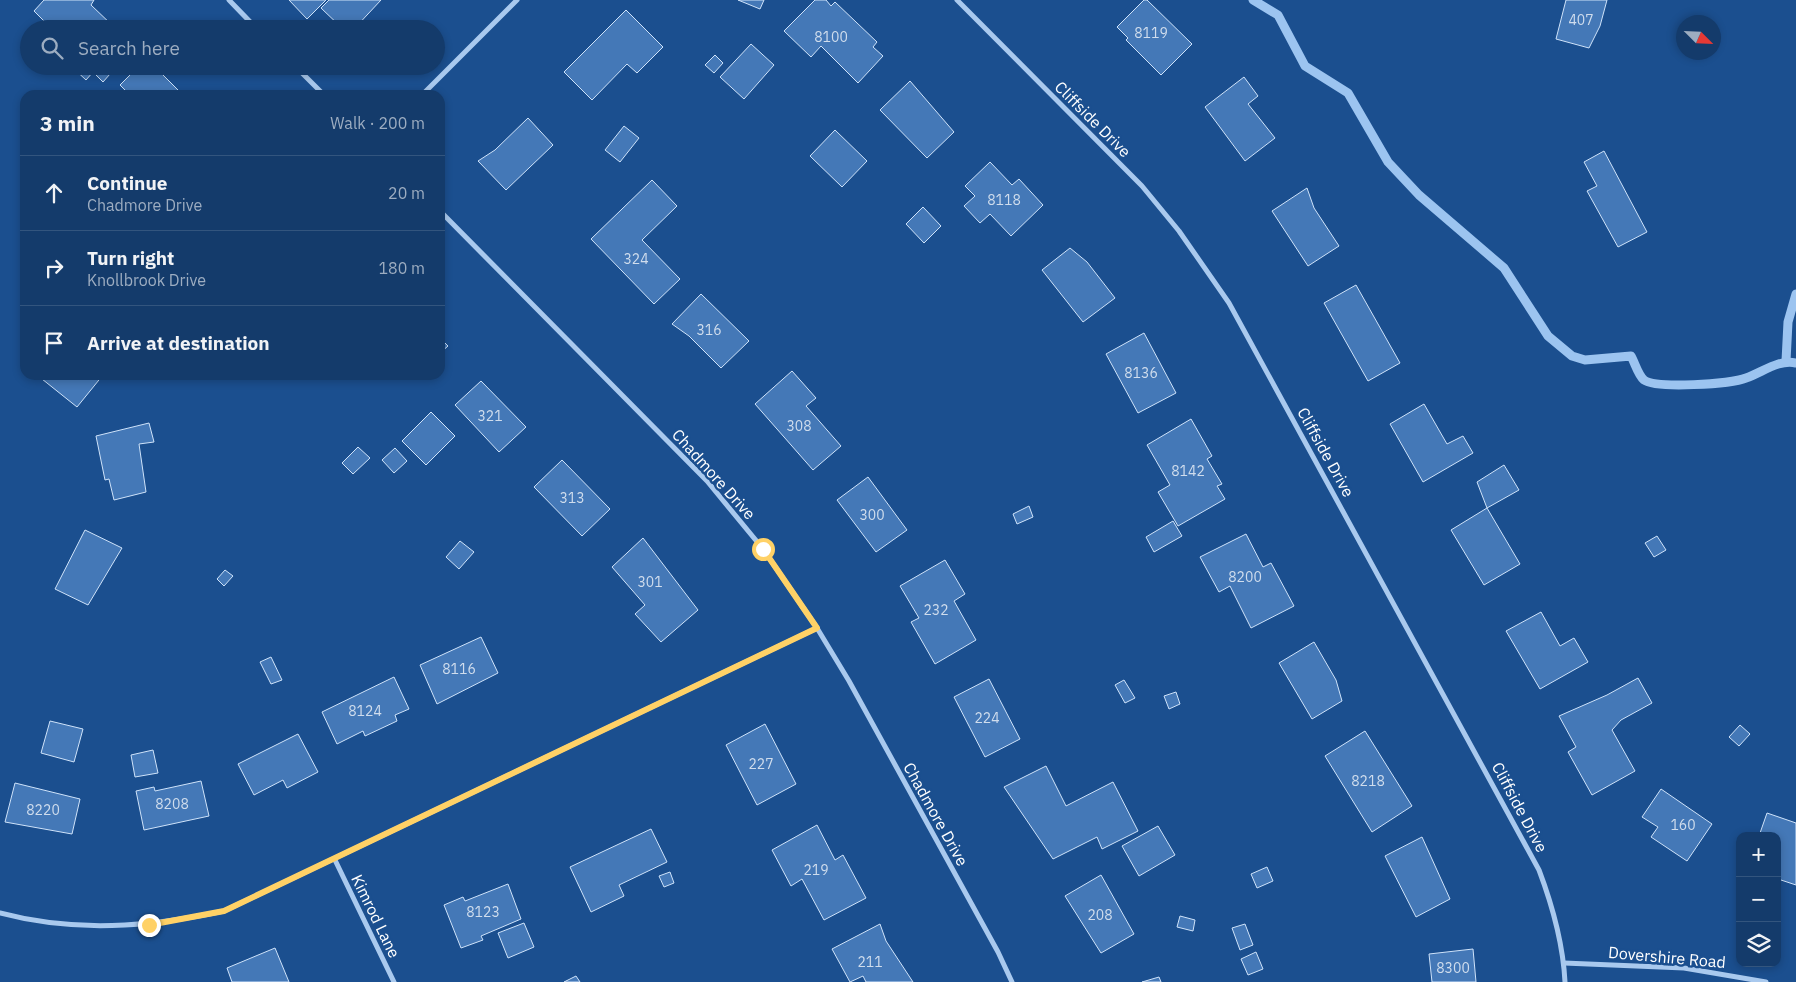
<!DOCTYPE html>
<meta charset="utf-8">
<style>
body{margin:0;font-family:"IBM Plex Sans",sans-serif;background:#1d4271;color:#f1f3f6}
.controls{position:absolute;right:15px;bottom:15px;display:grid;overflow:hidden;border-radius:10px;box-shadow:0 2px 8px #0003}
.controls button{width:45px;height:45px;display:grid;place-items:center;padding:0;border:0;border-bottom:1px solid #33557e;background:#143b6b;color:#f1f3f6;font:25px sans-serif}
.compass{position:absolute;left:1676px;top:15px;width:45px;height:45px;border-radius:50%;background:#143b6b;box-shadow:0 2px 8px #0003;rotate:114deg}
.stop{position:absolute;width:15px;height:15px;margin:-11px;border:4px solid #ffd166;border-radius:50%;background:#fff}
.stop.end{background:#ffd166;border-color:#fff;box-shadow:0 1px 5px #0008}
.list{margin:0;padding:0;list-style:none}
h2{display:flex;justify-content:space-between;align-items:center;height:65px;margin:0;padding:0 20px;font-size:21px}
h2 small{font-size:16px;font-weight:400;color:#9dadc1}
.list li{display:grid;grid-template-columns:32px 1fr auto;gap:15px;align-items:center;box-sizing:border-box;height:75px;padding:0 20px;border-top:1px solid #33557e}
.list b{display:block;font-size:19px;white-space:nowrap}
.list p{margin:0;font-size:16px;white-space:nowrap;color:#9dadc1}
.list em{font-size:16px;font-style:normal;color:#9dadc1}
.icon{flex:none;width:28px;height:28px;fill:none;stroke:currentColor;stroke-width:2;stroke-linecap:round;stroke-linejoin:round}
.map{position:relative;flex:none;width:1796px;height:982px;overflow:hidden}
.search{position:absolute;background:#143b6b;box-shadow:0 2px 8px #0003;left:20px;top:20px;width:425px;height:55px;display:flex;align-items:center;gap:12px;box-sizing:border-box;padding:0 18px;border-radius:28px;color:#9dadc1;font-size:19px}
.panel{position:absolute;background:#143b6b;box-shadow:0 2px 8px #0003;left:20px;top:90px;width:425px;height:290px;border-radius:15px}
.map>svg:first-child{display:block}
</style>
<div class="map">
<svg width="1796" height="982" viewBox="0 0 1796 982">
<rect width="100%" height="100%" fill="#1b4f8f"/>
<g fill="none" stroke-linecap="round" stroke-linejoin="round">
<g stroke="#9cc4f0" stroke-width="9">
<path d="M1253 0 1278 15 1305 66 1348 93 1388 162 1419 195 1504 268 1548 336 1572 356 1585 360 1631 356C1635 363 1638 375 1644 380 1656 389 1731 384 1746 378 1763 372 1779 359 1796 363"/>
<path d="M1786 361 1788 322 1796 294"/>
</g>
</g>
<g fill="#4478b7" stroke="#cfe3fa">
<path d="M44 0H94L91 5 114 27 52 29 34 11Z"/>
<path d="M289 0H326L307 19Z"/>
<path d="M329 0H381L354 29H343L321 8Z"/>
<path d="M738 0H764L760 9Z"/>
<path d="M815 0H826L831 6 835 2 877 42 873 47 883 56 858 83 821 46 811 57 784 31Z"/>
<path d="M1144 0H1147L1192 44 1161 75 1126 40 1128 38 1117 27Z"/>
<path d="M1566 0H1607L1600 26 1589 48 1556 39Z"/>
<path d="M626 10 663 47 637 73 627 64 592 100 564 72Z"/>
<path d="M751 44 774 65 744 99 720 77Z"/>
<path d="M715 55 723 63 714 73 705 65Z"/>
<path d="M71 66H117L103 82 93 72 86 80Z"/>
<path d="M139 66H154L183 95H130L120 85Z"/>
<path d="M1244 77 1258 96 1248 104 1275 138 1245 161 1205 107Z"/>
<path d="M910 81 954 132 927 158 880 110Z"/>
<path d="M528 118 553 145 506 190 478 161 495 150Z"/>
<path d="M624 126 639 138 620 162 605 150Z"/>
<path d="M835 130 867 161 842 187 810 156Z"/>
<path d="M1604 151 1647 232 1618 247 1587 191 1597 186 1584 162Z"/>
<path d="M990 162 1012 185 1019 179 1043 205 1011 236 990 214 980 223 964 206 975 196 965 186Z"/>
<path d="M652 180 677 206 642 240 680 279 654 304 591 239Z"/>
<path d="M1307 188 1314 208 1339 246 1308 266 1272 211Z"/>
<path d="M923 207 941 226 924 243 906 224Z"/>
<path d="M1070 248 1087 262 1115 298 1083 322 1042 270Z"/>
<path d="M1356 285 1400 363 1368 381 1324 303Z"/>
<path d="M701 294 749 341 721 368 689 336 672 324Z"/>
<path d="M1144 333 1176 393 1138 413 1106 354Z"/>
<path d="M440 338 448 346 440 353Z"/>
<path d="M792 371 816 398 806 406 841 446 813 470 755 404Z"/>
<path d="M37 375H103L77 407Z"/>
<path d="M481 381 526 427 499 452 455 405Z"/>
<path d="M1424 404 1447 444 1463 436 1473 453 1423 482 1390 424Z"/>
<path d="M431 412 455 436 426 465 402 441Z"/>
<path d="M1191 419 1212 456 1207 459 1222 484 1217 486 1225 499 1178 526 1158 492 1170 485 1147 445Z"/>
<path d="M149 423 154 442 139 444 146 492 114 500 109 479 105 480 96 436Z"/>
<path d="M358 447 370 458 353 474 342 463Z"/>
<path d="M395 448 407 461 394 473 382 460Z"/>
<path d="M562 460 610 509 582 536 534 487Z"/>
<path d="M1504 465 1519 490 1487 508 1477 482Z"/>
<path d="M868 477 907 530 876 552 837 500Z"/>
<path d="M1029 506 1033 517 1017 524 1013 514Z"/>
<path d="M1487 508 1520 564 1484 585 1451 530Z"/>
<path d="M1173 521 1182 536 1154 552 1146 537Z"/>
<path d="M85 530 122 548 88 605 55 589Z"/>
<path d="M1246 534 1263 567 1271 563 1294 606 1251 628 1230 586 1219 592 1200 557Z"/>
<path d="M1657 536 1666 550 1654 557 1645 543Z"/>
<path d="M643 538 698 610 661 642 635 614 645 605 612 567Z"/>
<path d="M460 541 474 552 459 569 446 557Z"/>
<path d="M945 560 965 594 954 601 976 640 935 664 911 622 919 618 900 586Z"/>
<path d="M225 570 233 576 224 586 217 579Z"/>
<path d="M1541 612 1560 646 1574 638 1588 662 1540 689 1506 631Z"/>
<path d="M481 637 498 673 437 704 420 665Z"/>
<path d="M1314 642 1336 680 1342 701 1312 719 1279 663Z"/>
<path d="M271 657 282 680 271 684 260 662Z"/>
<path d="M394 677 409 709 395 715 397 721 365 736 363 731 337 744 322 712Z"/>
<path d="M1638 678 1652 703 1621 720 1612 730 1635 771 1592 795 1568 752 1576 747 1559 716 1607 695Z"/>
<path d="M989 679 1020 739 985 757 954 697Z"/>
<path d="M1124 680 1135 698 1125 703 1115 685Z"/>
<path d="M1176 692 1180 704 1169 709 1164 696Z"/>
<path d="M50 721 83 729 74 762 41 753Z"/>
<path d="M765 724 796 784 757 805 726 745Z"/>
<path d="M1740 725 1750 734 1739 746 1729 737Z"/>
<path d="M1365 731 1412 806 1372 832 1325 756Z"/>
<path d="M298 734 318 772 287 788 283 780 254 795 238 764Z"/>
<path d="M153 750 158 773 135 777 131 755Z"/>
<path d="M1046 766 1066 806 1113 782 1138 831 1102 849 1097 837 1053 859 1004 787Z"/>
<path d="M201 781 209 816 144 830 136 791 154 787 155 791Z"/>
<path d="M15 783 80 799 72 834 5 822Z"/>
<path d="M1661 789 1712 824 1687 861 1651 837 1658 827 1642 817Z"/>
<path d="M1767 813 1796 823V885L1778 879 1780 871 1777 870V836H1759Z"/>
<path d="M817 825 835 860 843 855 866 898 824 920 802 879 791 886 772 850Z"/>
<path d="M1158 826 1175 855 1139 876 1122 846Z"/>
<path d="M651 829 667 862 619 885 624 896 591 912 570 867Z"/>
<path d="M1422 837 1450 899 1416 917 1385 856Z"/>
<path d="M1267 867 1273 881 1257 888 1251 874Z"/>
<path d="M670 872 674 883 664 887 659 876Z"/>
<path d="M1101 875 1134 934 1101 953 1065 896Z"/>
<path d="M508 884 521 919 481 936 483 940 461 948 444 905 463 897 465 901Z"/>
<path d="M1180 916 1195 920 1193 931 1177 927Z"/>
<path d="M524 923 534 947 508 958 498 933Z"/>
<path d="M880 924 886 941 913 982H866L863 976 850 982 832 949Z"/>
<path d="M1245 924 1253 945 1240 950 1232 928Z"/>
<path d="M275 948 289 982H232L227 968Z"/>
<path d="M1473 949 1476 982H1432L1429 954Z"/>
<path d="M1256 952 1263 969 1248 975 1241 959Z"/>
<path d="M576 976 580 982H564Z"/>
<path d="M1159 977 1161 982H1142Z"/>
</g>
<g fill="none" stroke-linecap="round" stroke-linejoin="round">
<g stroke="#a9c9ee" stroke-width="5">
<path d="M229 0 257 29"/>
<path d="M957 0 1142 186 1179 231 1229 303 1539 870C1553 907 1563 943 1565 982"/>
<path d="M295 66 324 95"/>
<path d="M422 95 517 0"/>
<path d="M440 211 707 481 763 549 817 628 849 681 998 952 1012 982"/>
<path d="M335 860 394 982"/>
<path d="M0 913C75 933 149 927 224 911L817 628"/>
<path d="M1564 963 1684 968 1766 982"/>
</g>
</g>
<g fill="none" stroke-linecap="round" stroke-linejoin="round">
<path stroke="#ffd166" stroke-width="6" d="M149 925 224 911 817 628 763 549"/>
</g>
<g text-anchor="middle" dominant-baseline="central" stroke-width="5" stroke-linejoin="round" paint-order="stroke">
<g font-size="14" fill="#d0dded">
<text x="1581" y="20">407</text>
<text x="1151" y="33">8119</text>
<text x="831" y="37">8100</text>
<text x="1004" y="200">8118</text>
<text x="636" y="259">324</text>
<text x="709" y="330">316</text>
<text x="1141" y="373">8136</text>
<text x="490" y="416">321</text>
<text x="799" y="426">308</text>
<text x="1188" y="471">8142</text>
<text x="572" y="498">313</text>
<text x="872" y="515">300</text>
<text x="1245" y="577">8200</text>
<text x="650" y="582">301</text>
<text x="936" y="610">232</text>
<text x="459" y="669">8116</text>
<text x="365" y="711">8124</text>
<text x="987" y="718">224</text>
<text x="761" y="764">227</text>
<text x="1368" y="781">8218</text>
<text x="172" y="804">8208</text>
<text x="43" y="810">8220</text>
<text x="1683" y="825">160</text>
<text x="816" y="870">219</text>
<text x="483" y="912">8123</text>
<text x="1100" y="915">208</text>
<text x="870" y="962">211</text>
<text x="1453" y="968">8300</text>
</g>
<g font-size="16" fill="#fff" stroke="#1b4f8f">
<text transform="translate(1093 119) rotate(45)">Cliffside Drive</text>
<text transform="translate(1326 452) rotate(61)">Cliffside Drive</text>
<text transform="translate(714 474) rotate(48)">Chadmore Drive</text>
<text transform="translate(1520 807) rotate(62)">Cliffside Drive</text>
<text transform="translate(936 814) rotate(61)">Chadmore Drive</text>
<text transform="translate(376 916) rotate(64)">Kimrod Lane</text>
<text transform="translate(1667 957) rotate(5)">Dovershire Road</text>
</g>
</g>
</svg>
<div class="controls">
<button>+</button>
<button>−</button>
<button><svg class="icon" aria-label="layers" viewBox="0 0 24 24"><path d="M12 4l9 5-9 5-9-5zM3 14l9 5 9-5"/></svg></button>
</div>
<svg class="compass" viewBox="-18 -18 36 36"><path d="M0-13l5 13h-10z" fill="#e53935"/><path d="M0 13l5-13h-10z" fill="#9dadc1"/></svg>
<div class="stop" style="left:763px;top:549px"></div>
<div class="stop end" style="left:149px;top:925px"></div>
<div class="search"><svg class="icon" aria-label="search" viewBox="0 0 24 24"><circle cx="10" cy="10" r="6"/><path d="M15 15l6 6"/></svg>Search here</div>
<section class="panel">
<h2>3 min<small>Walk · 200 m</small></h2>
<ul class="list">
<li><svg class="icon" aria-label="ahead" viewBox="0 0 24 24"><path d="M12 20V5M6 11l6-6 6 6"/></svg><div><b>Continue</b><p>Chadmore Drive</p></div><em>20 m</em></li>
<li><svg class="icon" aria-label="right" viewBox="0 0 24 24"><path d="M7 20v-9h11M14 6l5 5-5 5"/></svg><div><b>Turn right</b><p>Knollbrook Drive</p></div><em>180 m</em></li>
<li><svg class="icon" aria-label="arrive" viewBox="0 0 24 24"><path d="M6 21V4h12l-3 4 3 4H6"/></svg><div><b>Arrive at destination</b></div></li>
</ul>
</section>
</div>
